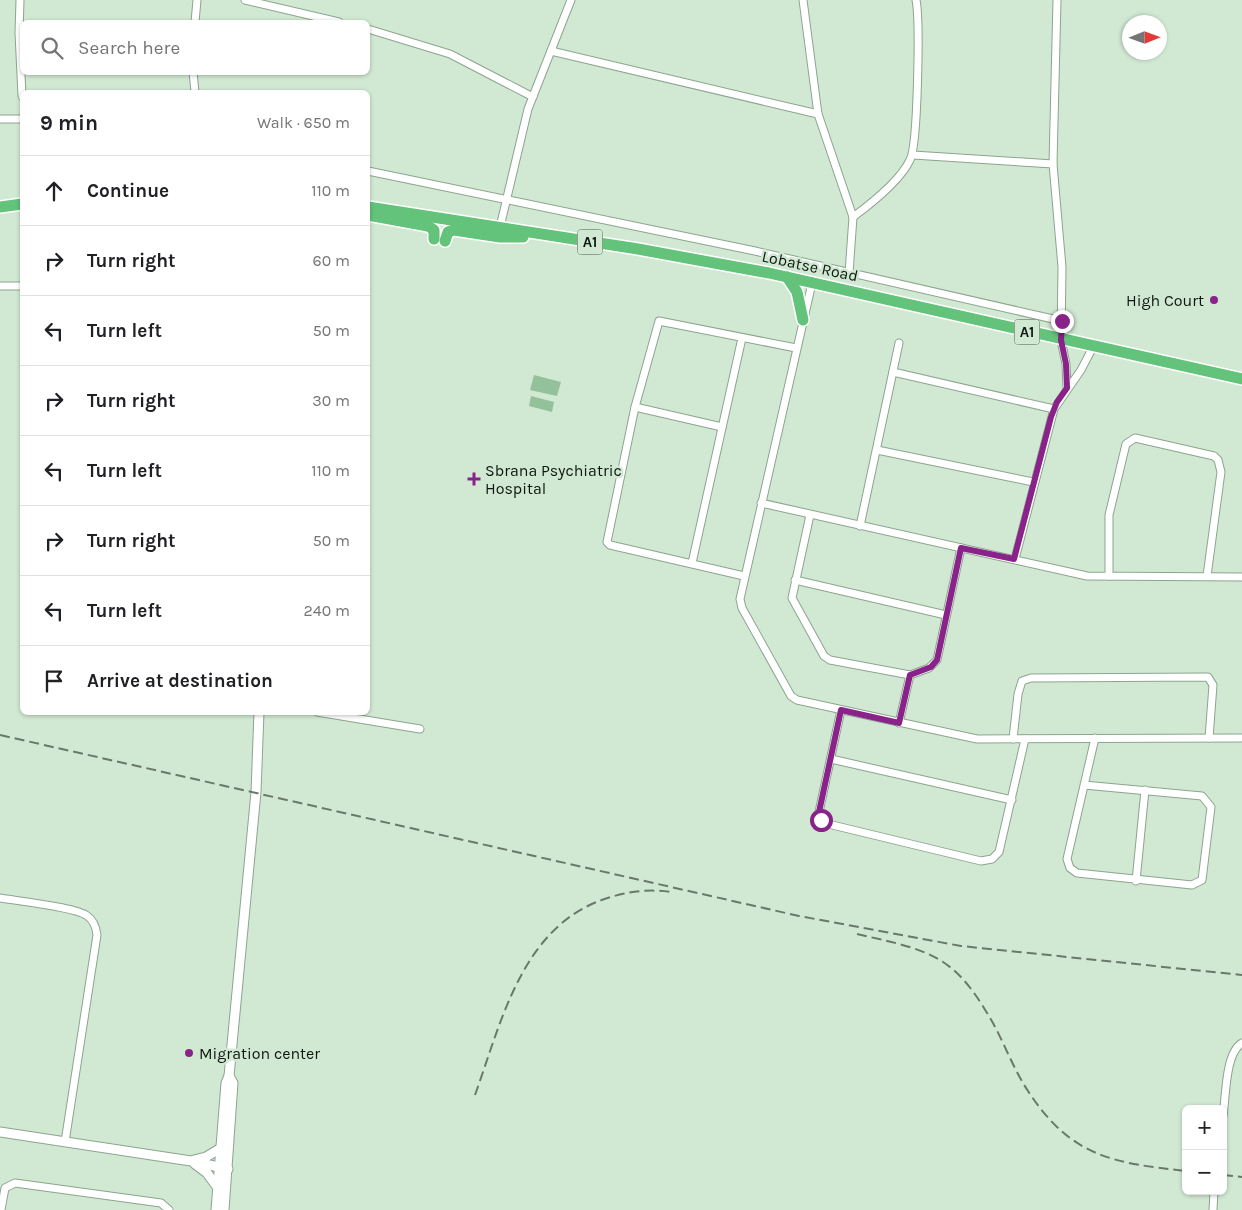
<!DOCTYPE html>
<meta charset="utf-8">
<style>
body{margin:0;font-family:Karla,sans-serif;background:#f2f2f2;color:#202124}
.controls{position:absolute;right:15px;bottom:15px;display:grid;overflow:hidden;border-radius:8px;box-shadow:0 1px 4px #0004}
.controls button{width:45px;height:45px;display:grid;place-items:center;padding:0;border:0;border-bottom:1px solid #e0e0e0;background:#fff;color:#202124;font:25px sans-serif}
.compass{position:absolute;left:1122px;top:15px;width:45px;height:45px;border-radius:50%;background:#fff;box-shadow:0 1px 4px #0004;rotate:89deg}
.stop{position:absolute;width:15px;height:15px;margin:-11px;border:4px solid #892389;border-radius:50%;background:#fff}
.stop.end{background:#892389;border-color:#fff;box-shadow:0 1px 5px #0008}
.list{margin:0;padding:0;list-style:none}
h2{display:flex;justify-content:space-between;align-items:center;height:65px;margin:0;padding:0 20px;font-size:21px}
h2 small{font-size:16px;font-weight:400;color:#757577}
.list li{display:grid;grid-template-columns:32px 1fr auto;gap:15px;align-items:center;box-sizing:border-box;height:70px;padding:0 20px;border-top:1px solid #e0e0e0}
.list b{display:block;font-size:19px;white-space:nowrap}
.list em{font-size:16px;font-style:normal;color:#757577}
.icon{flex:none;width:28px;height:28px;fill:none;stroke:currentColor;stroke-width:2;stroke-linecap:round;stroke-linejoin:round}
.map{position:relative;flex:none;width:1242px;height:1210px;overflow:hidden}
.search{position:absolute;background:#fff;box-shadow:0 1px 4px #0004;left:20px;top:20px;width:350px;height:55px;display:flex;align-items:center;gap:12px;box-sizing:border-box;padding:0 18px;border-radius:8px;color:#757577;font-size:19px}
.panel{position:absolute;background:#fff;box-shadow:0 1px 4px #0004;left:20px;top:90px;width:350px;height:625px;border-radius:8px}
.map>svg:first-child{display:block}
</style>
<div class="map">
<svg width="1242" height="1210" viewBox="0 0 1242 1210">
<rect width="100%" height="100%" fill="#d1e9d3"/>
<g fill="#93c199">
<path d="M534 375 561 382 557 396 530 390Z"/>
<path d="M531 396 554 402 552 412 529 406Z"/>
</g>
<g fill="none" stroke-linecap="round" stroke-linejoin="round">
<defs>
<g id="minor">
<path d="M20 0 19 33 22 96"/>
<path d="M245 0 339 22"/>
<path d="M803 0 818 114 853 217 849 273"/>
<path d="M1057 0 1053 164 1062 267 1061 340 1066 364 1067 388"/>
<path d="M195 22 197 0"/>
<path d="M368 29 450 54 533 97"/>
<path d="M551 51 818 114"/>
<path d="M193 72 195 92"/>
<path d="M0 119H22"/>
<path d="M913 155 1053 164"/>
<path d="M368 171 755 251 1062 321"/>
<path d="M853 217C872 203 900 181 910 160 918 145 920 20 916 0"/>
<path d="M500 227 528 109 571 0"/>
<path d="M812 283 740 599 742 608 791 696 797 700 977 739 1242 738"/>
<path d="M0 286H22"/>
<path d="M893 372 1054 409"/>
<path d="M635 407 722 427"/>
<path d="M877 450 1033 482"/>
<path d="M761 503 1087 576 1242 577"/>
<path d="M810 515 792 598 824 656 830 660 910 675 929 668 937 660 961 548"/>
<path d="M860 526 899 343"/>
<path d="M1015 559 1054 409 1081 370 1093 347"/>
<path d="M692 563 742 338"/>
<path d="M744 576 610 545 607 542 635 407 659 321 796 348"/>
<path d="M1109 576V515L1126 444 1135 438 1214 456 1218 460 1221 472 1207 576"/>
<path d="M795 580 946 615"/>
<path d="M841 710 819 812 824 823 981 861 992 859 999 852 1025 739"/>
<path d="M317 712 420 729"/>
<path d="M899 723 910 675"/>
<path d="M1013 739 1018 694 1022 681 1031 678 1208 677 1213 685 1209 738"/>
<path d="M831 759 1012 800"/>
<path d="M1084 785 1202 796 1211 807 1202 880 1192 885 1077 873 1070 868 1067 859 1095 738"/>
<path d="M1136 881 1145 790"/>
<path d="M0 898C18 901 73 907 86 915 94 920 96 927 97 935L65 1142"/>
<path d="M1223 1116C1226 1097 1225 1053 1242 1043"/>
<path d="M1 1210 5 1188 15 1183 161 1203 169 1210"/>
<path d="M1213 1210 1214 1191"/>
</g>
<g id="tertiary">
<path d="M0 1132 191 1161 228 1169"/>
<path d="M194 1160 206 1157 221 1148"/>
<path d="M195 1164 207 1173 218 1188"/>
<path d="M216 1210 226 1083 229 1076 256 792 259 712"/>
<path d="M224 1210 233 1083 229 1076"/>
</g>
<g id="trunk">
<path d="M0 207 22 204"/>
<path d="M368 207 638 249 769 273 1242 379"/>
<path d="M368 215 428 226 434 230V239"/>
<path d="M445 241 448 232 454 230 500 237H523"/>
<path d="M787 277 797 292 803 320"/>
</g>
</defs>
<use href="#minor" stroke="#8da48f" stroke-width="9"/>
<use href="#tertiary" stroke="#8da48f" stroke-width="11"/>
<use href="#trunk" stroke="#fff" stroke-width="14"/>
<use href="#minor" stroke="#fff" stroke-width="7"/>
<use href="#tertiary" stroke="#fff" stroke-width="9"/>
<use href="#trunk" stroke="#63c37a" stroke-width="11"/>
<g stroke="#69786a" stroke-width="2" stroke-dasharray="10 5" stroke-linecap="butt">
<path d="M0 735 799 916 961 946 1242 975"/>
<path d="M857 934C886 941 918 946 943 962 966 977 980 1001 993 1023 1005 1045 1014 1070 1028 1091 1071 1157 1113 1163 1186 1171"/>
<path d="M475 1095C502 1020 523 922 611 897 630 891 651 889 671 892"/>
<path d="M1223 1175 1242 1177"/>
</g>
</g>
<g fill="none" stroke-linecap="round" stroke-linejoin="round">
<path stroke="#892389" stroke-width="6" d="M821 820 819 812 841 710 899 723 910 675 931 667 937 660 961 548 1014 559 1051 417 1057 402 1067 388 1066 364 1061 340 1062 321"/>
</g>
<g fill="#892389" stroke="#d1e9d3" stroke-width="2">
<circle cx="1214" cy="300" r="5"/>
<path d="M471.5 471.5h5v5h5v5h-5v5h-5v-5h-5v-5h5z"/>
<circle cx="189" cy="1053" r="5"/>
</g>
<g text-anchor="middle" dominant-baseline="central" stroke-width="5" stroke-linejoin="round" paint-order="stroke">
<g fill="#d1e9d3" stroke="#49574a" stroke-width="1">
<rect x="577.5" y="229.5" width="25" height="25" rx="4"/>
<rect x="1014.5" y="319.5" width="25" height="25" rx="4"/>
</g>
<g font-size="15" font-weight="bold" fill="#0f1810">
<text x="590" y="242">A1</text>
<text x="1027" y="332">A1</text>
</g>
<g font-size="16" fill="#0f1810" stroke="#d1e9d3">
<text transform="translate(810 266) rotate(12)">Lobatse Road</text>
</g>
<g font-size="16" fill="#0f1810" stroke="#d1e9d3" text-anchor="start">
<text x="1204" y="300" text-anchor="end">High Court</text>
<text x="485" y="470">Sbrana Psychiatric<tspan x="485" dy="18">Hospital</tspan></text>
<text x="199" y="1053">Migration center</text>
</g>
</g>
</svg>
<div class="controls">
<button>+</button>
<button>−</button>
</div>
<svg class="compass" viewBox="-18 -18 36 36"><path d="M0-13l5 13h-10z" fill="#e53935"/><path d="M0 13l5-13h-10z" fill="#757577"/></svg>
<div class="stop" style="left:821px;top:820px"></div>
<div class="stop end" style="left:1062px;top:321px"></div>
<div class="search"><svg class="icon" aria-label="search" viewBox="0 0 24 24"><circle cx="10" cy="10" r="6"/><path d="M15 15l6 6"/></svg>Search here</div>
<section class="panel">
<h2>9 min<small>Walk · 650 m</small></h2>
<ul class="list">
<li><svg class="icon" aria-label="ahead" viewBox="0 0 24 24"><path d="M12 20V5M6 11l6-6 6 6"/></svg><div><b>Continue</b></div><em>110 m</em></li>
<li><svg class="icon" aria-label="right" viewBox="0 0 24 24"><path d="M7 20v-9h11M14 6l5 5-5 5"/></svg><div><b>Turn right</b></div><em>60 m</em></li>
<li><svg class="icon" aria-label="left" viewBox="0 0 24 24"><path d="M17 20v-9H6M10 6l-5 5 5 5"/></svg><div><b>Turn left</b></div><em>50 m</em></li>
<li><svg class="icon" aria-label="right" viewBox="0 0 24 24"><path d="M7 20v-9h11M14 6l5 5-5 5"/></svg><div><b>Turn right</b></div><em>30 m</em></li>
<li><svg class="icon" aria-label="left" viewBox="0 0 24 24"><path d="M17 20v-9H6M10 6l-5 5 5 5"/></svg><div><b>Turn left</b></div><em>110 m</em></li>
<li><svg class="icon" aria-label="right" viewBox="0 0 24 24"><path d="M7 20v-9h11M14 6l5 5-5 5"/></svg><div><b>Turn right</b></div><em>50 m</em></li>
<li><svg class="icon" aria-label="left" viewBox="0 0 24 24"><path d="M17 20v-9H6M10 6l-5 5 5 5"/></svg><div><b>Turn left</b></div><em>240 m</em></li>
<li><svg class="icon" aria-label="arrive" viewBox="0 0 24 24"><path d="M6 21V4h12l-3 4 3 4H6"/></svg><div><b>Arrive at destination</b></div></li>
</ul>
</section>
</div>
